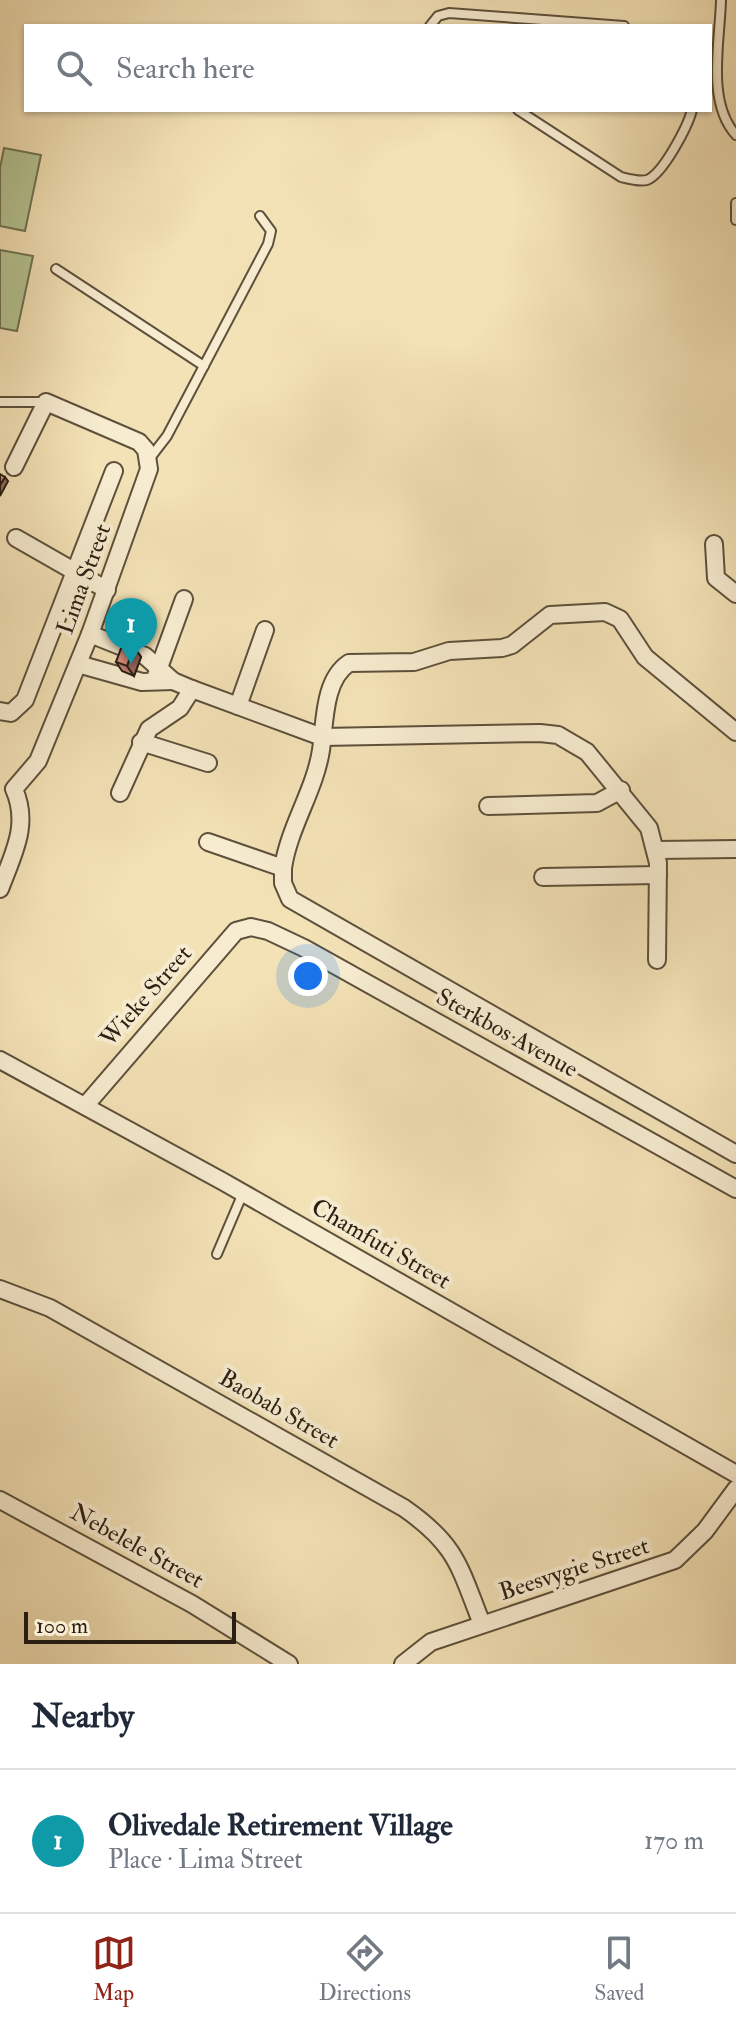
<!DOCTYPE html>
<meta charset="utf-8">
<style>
body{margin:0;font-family:"IM FELL Double Pica",serif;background:#f6f6f7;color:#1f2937}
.scale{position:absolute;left:24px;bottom:20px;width:212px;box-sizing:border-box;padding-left:8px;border:4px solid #2b1f14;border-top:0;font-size:22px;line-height:28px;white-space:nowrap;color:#2b1f14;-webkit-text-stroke:6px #f7ecd0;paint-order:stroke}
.you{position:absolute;left:308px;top:976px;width:28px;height:28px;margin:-20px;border:6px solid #fff;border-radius:50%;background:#1a73e8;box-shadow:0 0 0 12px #1a73e833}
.badge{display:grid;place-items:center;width:52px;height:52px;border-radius:50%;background:#8f2418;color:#fff;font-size:26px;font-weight:700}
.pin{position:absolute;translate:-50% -66px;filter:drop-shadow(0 2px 4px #0008)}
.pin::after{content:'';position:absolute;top:42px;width:28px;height:24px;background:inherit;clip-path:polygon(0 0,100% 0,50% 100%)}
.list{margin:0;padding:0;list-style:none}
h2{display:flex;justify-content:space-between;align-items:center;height:104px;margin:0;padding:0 32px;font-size:34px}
h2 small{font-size:26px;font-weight:400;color:#747a83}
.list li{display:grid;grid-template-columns:52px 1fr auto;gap:24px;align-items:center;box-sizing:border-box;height:144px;padding:0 32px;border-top:2px solid #e0e1e3}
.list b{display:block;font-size:30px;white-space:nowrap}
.list p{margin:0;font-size:26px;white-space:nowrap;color:#747a83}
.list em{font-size:26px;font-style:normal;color:#747a83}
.icon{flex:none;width:44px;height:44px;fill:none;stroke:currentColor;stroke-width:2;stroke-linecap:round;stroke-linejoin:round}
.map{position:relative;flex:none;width:736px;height:1664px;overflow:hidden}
.search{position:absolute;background:#fff;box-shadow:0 2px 6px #0004;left:24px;right:24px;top:24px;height:88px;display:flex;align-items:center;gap:20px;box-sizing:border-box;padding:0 28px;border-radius:0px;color:#747a83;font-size:30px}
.sheet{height:248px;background:#fff}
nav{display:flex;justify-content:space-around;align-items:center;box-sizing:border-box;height:112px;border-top:2px solid #e0e1e3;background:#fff;font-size:22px;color:#747a83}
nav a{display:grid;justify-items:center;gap:4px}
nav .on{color:#8f2418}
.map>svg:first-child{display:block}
</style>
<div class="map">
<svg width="736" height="1664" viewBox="0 0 736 1664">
<rect width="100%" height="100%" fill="#f3e2b6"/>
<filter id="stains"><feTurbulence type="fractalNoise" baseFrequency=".0025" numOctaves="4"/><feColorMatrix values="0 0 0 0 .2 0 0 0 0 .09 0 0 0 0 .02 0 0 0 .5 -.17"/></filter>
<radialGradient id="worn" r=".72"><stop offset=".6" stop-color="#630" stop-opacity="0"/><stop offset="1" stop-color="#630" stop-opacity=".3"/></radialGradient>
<g fill="#b5c493" stroke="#707254" stroke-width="2">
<path d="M4 148 41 155 25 231 0 226V168Z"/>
<path d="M0 250 33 256 17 331 0 328Z"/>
</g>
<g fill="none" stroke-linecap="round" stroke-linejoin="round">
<defs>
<g id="service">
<path d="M721 0C720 42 706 102 736 135"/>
<path d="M430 26 438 16 449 13 624 26"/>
<path d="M518 110 621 177C629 179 639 182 647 180 663 174 688 126 692 110"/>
<path d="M736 203V220"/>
<path d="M56 269 204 366"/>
<path d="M0 402H46"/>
<path d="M150 458 167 436 268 244 271 231 260 216"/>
<path d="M217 1254 243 1193"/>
</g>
<g id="minor">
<path d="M16 538 107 590"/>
<path d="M714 544 716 578 736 594"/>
<path d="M90 634 145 656 173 681 192 689 322 737 540 733 558 735 587 752 649 828 658 863 657 960"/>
<path d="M78 664 142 682 173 681"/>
<path d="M156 676 184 599"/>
<path d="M238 706 265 630"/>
<path d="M0 711 11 713 25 700 114 471"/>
<path d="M736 732 645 657 620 619 605 612 550 615 512 645 502 648 449 651 414 662 349 663C323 680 325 724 321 750 315 790 289 827 283 868V883L290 899 736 1154"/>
<path d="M141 742 208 763"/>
<path d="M120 793 149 729 180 708 192 689"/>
<path d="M488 806 597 803 621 790"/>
<path d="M208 842 283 868"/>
<path d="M657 850 736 849"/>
<path d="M543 877 658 875"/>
<path d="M0 889C13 854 30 825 14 789L38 761 90 634 149 469 146 450 139 442 46 402 14 467"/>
<path d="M0 1060 222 1181 736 1474"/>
<path d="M85 1106 236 931 251 927 268 931 304 948 736 1189"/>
<path d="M0 1289 50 1308 404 1508C457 1545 459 1566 482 1624"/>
<path d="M0 1500 192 1604 289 1664"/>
<path d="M403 1664 431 1642 675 1560 705 1531 736 1489"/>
</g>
</defs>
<use href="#service" stroke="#5d503c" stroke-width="12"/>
<use href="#minor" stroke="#5d503c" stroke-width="20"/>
<use href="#service" stroke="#f7ecd0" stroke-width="8"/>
<use href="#minor" stroke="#f7ecd0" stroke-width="16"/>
</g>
<path fill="#bd7c70" stroke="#2b1f14" stroke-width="2" d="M134 647 141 657 134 676 122 671 116 662Z"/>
<g fill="#9a655b" stroke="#2b1f14" stroke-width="2">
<path d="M5 477 8 481 0 496V485Z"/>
<path d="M134 647 141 657 134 676 127 666Z"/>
</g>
<g fill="#dc9082" stroke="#2b1f14" stroke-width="2">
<path d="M0 474 5 477 0 485Z"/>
<path d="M123 643 134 647 127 666 116 662Z"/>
</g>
<g text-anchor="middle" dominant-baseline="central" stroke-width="8" stroke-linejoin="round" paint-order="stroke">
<g font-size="24" fill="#2b1f14" stroke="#f7ecd0">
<text transform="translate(84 579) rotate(-70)">Lima Street</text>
<text transform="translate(146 996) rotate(-49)">Wieke Street</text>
<text transform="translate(507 1033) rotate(29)">Sterkbos Avenue</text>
<text transform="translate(381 1244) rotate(30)">Chamfuti Street</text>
<text transform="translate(279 1409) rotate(30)">Baobab Street</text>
<text transform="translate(137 1546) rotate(29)">Nebelele Street</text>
<text transform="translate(574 1569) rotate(-18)">Beesvygie Street</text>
</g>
</g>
<rect width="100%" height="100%" filter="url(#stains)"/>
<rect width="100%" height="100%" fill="url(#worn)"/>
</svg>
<div class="scale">100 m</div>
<div class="you"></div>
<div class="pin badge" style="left:131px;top:664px;background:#0f9aa8">1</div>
<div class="search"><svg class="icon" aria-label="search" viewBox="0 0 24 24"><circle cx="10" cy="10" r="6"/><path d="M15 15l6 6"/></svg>Search here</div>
</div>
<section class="sheet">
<h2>Nearby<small></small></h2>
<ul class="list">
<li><span class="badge" style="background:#0f9aa8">1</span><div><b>Olivedale Retirement Village</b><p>Place · Lima Street</p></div><em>170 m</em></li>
</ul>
</section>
<nav>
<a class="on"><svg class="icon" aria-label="map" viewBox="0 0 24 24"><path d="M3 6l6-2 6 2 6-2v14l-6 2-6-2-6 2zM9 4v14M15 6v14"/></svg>Map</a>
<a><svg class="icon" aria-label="directions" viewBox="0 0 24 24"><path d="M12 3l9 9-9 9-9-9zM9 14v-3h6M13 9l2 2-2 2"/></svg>Directions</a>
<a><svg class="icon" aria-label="saved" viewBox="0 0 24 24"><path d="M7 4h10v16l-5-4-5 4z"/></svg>Saved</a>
</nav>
